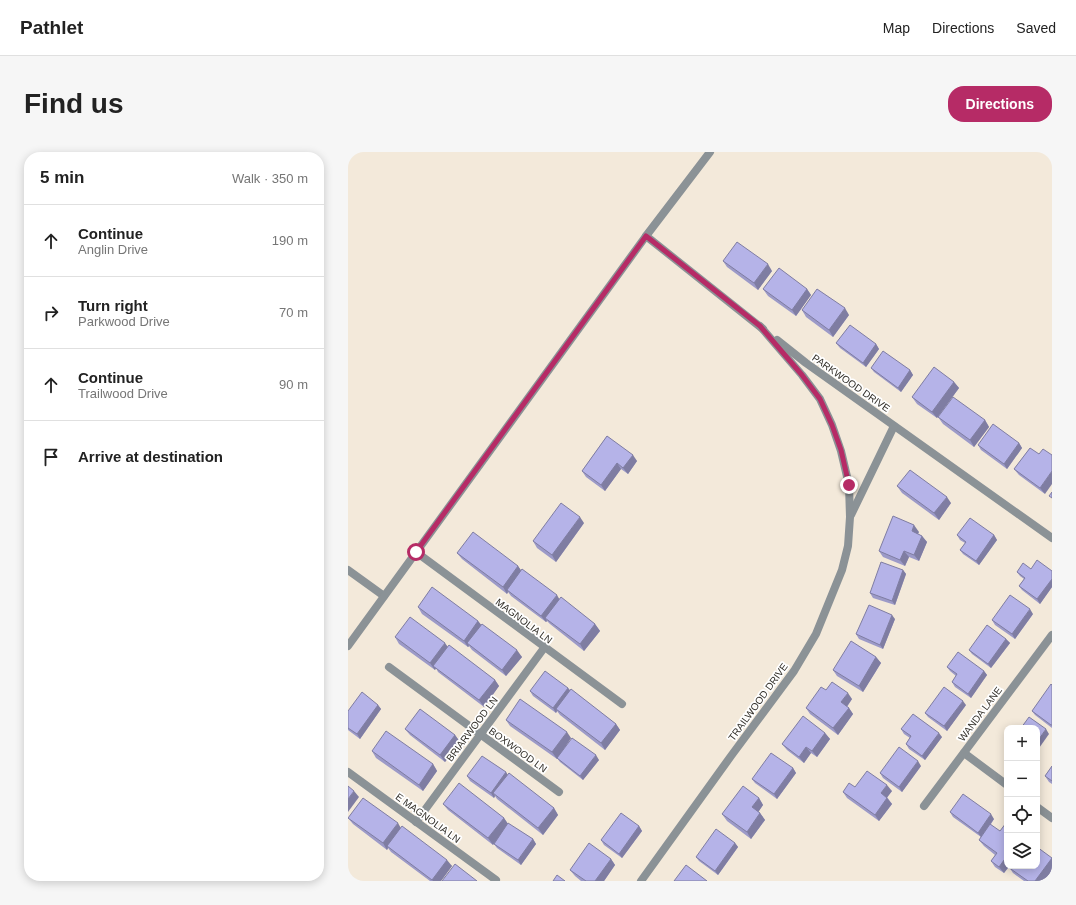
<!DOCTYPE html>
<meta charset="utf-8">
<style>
body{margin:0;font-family:Arial,sans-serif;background:#f6f6f6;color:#222}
.controls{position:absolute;right:12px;bottom:12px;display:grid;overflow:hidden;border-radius:8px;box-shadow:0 2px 10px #0003}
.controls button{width:36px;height:36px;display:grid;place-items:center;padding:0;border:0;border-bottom:1px solid #e0e0e0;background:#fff;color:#222;font:20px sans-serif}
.stop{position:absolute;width:12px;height:12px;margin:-9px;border:3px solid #b62b66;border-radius:50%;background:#fff}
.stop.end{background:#b62b66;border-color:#fff;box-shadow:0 1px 4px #0008}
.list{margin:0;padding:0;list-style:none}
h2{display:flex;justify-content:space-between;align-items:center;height:52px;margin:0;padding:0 16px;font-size:17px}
h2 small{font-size:13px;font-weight:400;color:#767676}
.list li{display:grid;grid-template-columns:26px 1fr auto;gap:12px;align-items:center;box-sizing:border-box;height:72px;padding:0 16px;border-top:1px solid #e0e0e0}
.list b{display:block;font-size:15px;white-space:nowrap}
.list p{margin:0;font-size:13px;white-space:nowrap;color:#767676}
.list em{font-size:13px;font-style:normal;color:#767676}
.icon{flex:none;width:22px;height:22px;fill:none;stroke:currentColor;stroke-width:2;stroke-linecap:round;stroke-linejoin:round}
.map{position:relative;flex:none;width:704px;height:729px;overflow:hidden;border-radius:16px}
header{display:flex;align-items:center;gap:24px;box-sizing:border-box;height:56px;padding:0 20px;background:#fff;border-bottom:1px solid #e0e0e0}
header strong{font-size:19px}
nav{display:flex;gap:22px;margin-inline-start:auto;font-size:14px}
.intro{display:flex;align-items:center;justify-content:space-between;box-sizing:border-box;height:96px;padding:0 24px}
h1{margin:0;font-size:28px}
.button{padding:10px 18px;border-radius:16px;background:#b62b66;color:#fff;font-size:14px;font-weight:700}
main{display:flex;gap:24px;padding:0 24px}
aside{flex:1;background:#fff;border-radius:16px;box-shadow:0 2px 10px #0003}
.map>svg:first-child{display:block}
</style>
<header>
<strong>Pathlet</strong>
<nav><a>Map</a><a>Directions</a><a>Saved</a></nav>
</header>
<div class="intro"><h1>Find us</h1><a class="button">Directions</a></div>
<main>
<aside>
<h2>5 min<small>Walk · 350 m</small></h2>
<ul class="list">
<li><svg class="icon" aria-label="ahead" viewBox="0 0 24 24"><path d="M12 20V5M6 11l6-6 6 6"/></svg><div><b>Continue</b><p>Anglin Drive</p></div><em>190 m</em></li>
<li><svg class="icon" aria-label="right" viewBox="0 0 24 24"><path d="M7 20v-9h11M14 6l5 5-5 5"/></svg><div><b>Turn right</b><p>Parkwood Drive</p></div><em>70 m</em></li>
<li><svg class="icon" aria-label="ahead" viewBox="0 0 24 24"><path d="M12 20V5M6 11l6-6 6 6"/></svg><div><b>Continue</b><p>Trailwood Drive</p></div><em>90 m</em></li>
<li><svg class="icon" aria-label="arrive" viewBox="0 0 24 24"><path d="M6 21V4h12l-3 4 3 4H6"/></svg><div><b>Arrive at destination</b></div></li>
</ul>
</aside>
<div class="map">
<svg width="704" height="729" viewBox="0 0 704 729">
<rect width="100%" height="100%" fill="#f3e9da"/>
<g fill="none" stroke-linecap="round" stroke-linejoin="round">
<g stroke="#8b9296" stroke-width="8">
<path d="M298 84 415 177"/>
<path d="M429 188 458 211 704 386"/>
<path d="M503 363 546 274"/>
<path d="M68 400 274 552"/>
<path d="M0 418 36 444"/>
<path d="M41 515 211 640"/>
<path d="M616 601 659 633"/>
<path d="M0 620 148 728"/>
<path d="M576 654 704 483"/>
<path d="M689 655 704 666"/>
<path d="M68 670 196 496"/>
<path d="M293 729 383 604 446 519 468 482 494 418 500 394 502 365 501 333 493 299 484 273 472 247 454 223 412 174"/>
</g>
<path stroke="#8b9296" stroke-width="8" d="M0 494 298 84 362 0"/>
</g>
<g fill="#9c9ac8">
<path d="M375 109 424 119 410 138 379 115Z"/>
<path d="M415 137H459L463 143 448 164 420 144Z"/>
<path d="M454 158 501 163 485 185 458 165Z"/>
<path d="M488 191 528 192 531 197 518 215 492 196Z"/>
<path d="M523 216 562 218 565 223 553 240 526 220Z"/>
<path d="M606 230 611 236 589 266 569 252 564 245Z"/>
<path d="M590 265 637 268 641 275 626 295 595 272Z"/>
<path d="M259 284 289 309 280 322 273 317 257 339 238 325 234 319Z"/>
<path d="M671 291 674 296 659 317 633 298 630 293Z"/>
<path d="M682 296 697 342 671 323 666 317Z"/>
<path d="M549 334 603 351 591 368 554 341Z"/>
<path d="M236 371 208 410 189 396 185 389Z"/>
<path d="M571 380 570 382 574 384 579 390 571 409 561 405 557 414 535 405 531 399Z"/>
<path d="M609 383H646L649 388 631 413 615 402 612 398 617 391 612 388Z"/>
<path d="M109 401 170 414 173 419 211 448 247 472 252 479 236 499 202 472 199 469 198 470 163 444 160 440 159 442 114 407Z"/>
<path d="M683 417 704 419V435L692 452 674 438 671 434 676 427 672 424 669 420Z"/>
<path d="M555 418 558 422 547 453 525 446 522 441Z"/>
<path d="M70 455 130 469 133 473 174 505 158 524 124 498 121 494 120 495 74 462Z"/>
<path d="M685 462 667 487 647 473 644 468Z"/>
<path d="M547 467 535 497 511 487 508 482Z"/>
<path d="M47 485 100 495 147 528 151 534 136 555 90 520 88 516 87 518 51 492Z"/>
<path d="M658 487 662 491 643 516 624 502 621 498Z"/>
<path d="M528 505 533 511 515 540 489 524 485 518Z"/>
<path d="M599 515 636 519 639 523 623 546 607 535 604 530 608 524 602 519Z"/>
<path d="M704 533V576L687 563 684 559Z"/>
<path d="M220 536 222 538 268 572 272 578 257 598 212 563 209 559 208 561 185 544 182 539Z"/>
<path d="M478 538 504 547 499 555 501 556 505 562 490 583 462 562 458 556Z"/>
<path d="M30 553 33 557 12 587 0 578V559Z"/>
<path d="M618 553 599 579 580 565 577 561Z"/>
<path d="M158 568 223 586 216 597 251 608 235 628 212 610 209 606V607L162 574Z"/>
<path d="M57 577 107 583 112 590 97 610 62 583Z"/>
<path d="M553 577 594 585 577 608 561 597 558 592 562 586 556 582Z"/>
<path d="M477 581 482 587 469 605 463 601 456 611 439 598 434 592Z"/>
<path d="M24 599 85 612 89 619 75 639 28 606Z"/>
<path d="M573 614 554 640 535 626 532 621Z"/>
<path d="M704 614V632L701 630 697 624Z"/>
<path d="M445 616 448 621 429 647 407 631 404 627Z"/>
<path d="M158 620 159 623 206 656 210 663 195 683 149 647 147 644 146 646 122 629 119 624Z"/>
<path d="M507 635 544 639 539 645 544 652 531 669 499 646 495 640Z"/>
<path d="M411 646 415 653 410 660 412 661 417 668 403 687 379 669 374 662Z"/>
<path d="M95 652 156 666 160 672 185 687 188 692 173 713 149 696 146 692 150 686 145 693 100 658Z"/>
<path d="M602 660 646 667 643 672 659 714 704 706V719L696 729H676L665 721 661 715 656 721 647 715 643 709 647 703 636 694 631 688 633 685 605 665Z"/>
<path d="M0 666 53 676 104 714 93 729H82L43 700 40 696 39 698 5 672Z"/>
<path d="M291 674 294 679 274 706 256 693 253 688Z"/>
<path d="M387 691 390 695 370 723 351 709 348 705Z"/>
<path d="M263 707 267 713 256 729H233L227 724 222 718Z"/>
</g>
<g fill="#7f7da2">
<path d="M420 112 424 119 410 138 406 131Z"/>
<path d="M459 137 463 143 448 164 444 158Z"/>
<path d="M497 156 501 163 485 185 481 178Z"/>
<path d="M528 192 531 197 518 215 515 211Z"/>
<path d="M562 218 565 223 553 240 550 236Z"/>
<path d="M606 230 611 236 589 266 584 260Z"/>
<path d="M637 268 641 275 626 295 622 288Z"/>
<path d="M671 291 674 296 659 317 656 312Z"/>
<path d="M285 303 289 309 280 322 275 316Z"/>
<path d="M269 311 273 317 257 339 253 333Z"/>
<path d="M704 319V332L697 342 692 336Z"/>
<path d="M599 345 603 351 591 368 586 361Z"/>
<path d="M232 365 236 371 208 410 204 403Z"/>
<path d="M566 373 571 380 568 385 564 379Z"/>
<path d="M646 383 649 388 631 413 628 409Z"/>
<path d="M574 384 579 390 571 409 566 403Z"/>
<path d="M556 399 561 405 557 414 552 408Z"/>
<path d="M170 414 175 421 159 438 160 440 159 442 155 435Z"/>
<path d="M555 418 558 422 547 453 544 449Z"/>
<path d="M704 427V435L692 452 689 447Z"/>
<path d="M209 443 213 450 197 466 199 469 198 470 193 464Z"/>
<path d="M682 457 685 462 667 487 664 482Z"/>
<path d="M544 463 547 467 535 497 532 493Z"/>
<path d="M130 469 135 475 119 491 121 494 120 495 116 489Z"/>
<path d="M247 472 252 479 236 499 232 492Z"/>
<path d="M658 487 662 491 643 516 640 512Z"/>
<path d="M97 491 102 498 85 514 88 516 87 518 82 511Z"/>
<path d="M169 498 174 505 158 524 154 518Z"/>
<path d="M528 505 533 511 515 540 511 534Z"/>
<path d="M636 519 639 523 623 546 620 542Z"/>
<path d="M147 528 151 534 136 555 131 548Z"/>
<path d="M220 536 223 540 208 557 209 559 208 561 205 556Z"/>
<path d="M500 541 504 547 497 557 493 550Z"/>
<path d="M615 549 618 553 599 579 596 574Z"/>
<path d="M30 553 33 557 12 587 9 582Z"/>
<path d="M501 556 505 562 490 583 485 576Z"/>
<path d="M268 572 272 578 257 598 253 591Z"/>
<path d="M698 577 701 582 689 599V590Z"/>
<path d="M219 580 223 586 209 607 204 600Z"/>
<path d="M477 581 482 587 469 605 464 599Z"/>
<path d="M591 581 594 585 577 608 574 604Z"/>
<path d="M107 583 112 590 97 610 92 603Z"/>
<path d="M458 595 463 601 456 611 451 605Z"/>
<path d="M248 603 251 608 235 628 232 624Z"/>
<path d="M570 609 573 614 554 640 551 635Z"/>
<path d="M85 612 89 619 75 639 71 633Z"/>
<path d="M445 616 448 621 429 647 426 642Z"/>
<path d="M158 620 161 625 145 641 147 644 146 646 143 641Z"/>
<path d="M539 633 544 639 538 647 533 641Z"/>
<path d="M6 639 11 645 0 660V647Z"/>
<path d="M411 646 415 653 409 662 404 655Z"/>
<path d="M539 646 544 652 531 669 527 663Z"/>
<path d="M206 656 210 663 195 683 190 676Z"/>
<path d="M412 661 417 668 403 687 399 680Z"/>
<path d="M643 662 646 667 633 685 630 681Z"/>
<path d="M156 666 160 672 145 693 140 686Z"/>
<path d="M50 671 54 678 39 694 40 696 39 698 35 691Z"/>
<path d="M291 674 294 679 274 706 271 702Z"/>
<path d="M185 687 188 692 173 713 170 708Z"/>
<path d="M387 691 390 695 370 723 367 719Z"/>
<path d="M659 704V714H661L656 721 651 715Z"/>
<path d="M704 706V719L696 729H687Z"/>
<path d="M263 707 267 713 256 729H247Z"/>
<path d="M99 708 104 714 93 729H85L84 728Z"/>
</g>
<g fill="#b5b3e8" stroke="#7f7da2">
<path d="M389 90 420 112 406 131 375 109Z"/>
<path d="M431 116 459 137 444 158 415 137Z"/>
<path d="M469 137 497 156 481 178 454 158Z"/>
<path d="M502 173 528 192 515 211 488 191Z"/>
<path d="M535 199 562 218 550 236 523 216Z"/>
<path d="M586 215 606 230 584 260 564 245Z"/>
<path d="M605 245 637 268 622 288 590 265Z"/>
<path d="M645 272 671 291 656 312 630 293Z"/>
<path d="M259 284 285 303 275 316 269 311 253 333 234 319Z"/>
<path d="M682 296 691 302 695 297 704 303V319L692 336 666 317Z"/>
<path d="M562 318 599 345 586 361 549 334Z"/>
<path d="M704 340V346L701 344Z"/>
<path d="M213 351 232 365 204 403 185 389Z"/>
<path d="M545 364 566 373 564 379 574 384 566 403 556 399 552 408 531 399Z"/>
<path d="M622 366 646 383 628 409 612 398 618 390 609 383Z"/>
<path d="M125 380 170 414 155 435 109 401Z"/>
<path d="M689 408 704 419V427L689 447 671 434 677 426 669 420 675 411 683 417Z"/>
<path d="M533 410 555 418 544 449 522 441Z"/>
<path d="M174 417 209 443 193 464 159 438Z"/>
<path d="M84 435 130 469 116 489 70 455Z"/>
<path d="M662 443 682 457 664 482 644 468Z"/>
<path d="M213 445 247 472 232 492 197 466Z"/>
<path d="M521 453 544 463 532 493 508 482Z"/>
<path d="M62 465 97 491 82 511 47 485Z"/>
<path d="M134 472 169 498 154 518 119 491Z"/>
<path d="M639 473 658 487 640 512 621 498Z"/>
<path d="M503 489 528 505 511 534 485 518Z"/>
<path d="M101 493 147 528 131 548 85 514Z"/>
<path d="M610 500 636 519 620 542 604 530 609 522 599 515Z"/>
<path d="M197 519 220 536 205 556 182 539Z"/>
<path d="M484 530 500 541 493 550 501 556 485 576 458 556 473 535 478 538Z"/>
<path d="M703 532 704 533V573H703L684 559Z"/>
<path d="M596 535 615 549 596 574 577 561Z"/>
<path d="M223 537 268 572 253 591 208 557Z"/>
<path d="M14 540 30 553 9 582 0 576V559Z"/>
<path d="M172 547 219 580 204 600 158 568Z"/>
<path d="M72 557 107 583 92 603 57 577Z"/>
<path d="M565 562 591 581 574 604 558 592 563 584 553 577Z"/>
<path d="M455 564 477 581 464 599 458 595 451 605 434 592Z"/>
<path d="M681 565 698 577 689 590V576H673Z"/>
<path d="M38 579 85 612 71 633 24 599Z"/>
<path d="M224 586 248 603 232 624 209 606Z"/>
<path d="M551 595 570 609 551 635 532 621Z"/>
<path d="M423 601 445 616 426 642 404 627Z"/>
<path d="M134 604 158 620 143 641 119 624Z"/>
<path d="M704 614V629L697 624Z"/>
<path d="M519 619 539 633 533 641 539 646 527 663 495 640 501 631 507 635Z"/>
<path d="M161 621 206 656 190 676 145 641Z"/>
<path d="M111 631 156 666 140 686 95 652Z"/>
<path d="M0 634 6 639 0 647Z"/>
<path d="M395 634 411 646 404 655 412 661 399 680 374 662Z"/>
<path d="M615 642 643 662 630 681 602 660Z"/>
<path d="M15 646 50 671 35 691 0 666Z"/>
<path d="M273 661 291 674 271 702 253 688Z"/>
<path d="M160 671 185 687 170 708 146 692Z"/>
<path d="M658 671 659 672V704L651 715 643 709 649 701 631 688 642 672 652 679Z"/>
<path d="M54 674 99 708 84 728 39 694Z"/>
<path d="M368 677 387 691 367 719 348 705Z"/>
<path d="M241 691 263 707 247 729H238L222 718Z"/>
<path d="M689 695 704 706 687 729H680L660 715 661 714H689Z"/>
<path d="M107 712 129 729H94Z"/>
<path d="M338 713 359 729H326Z"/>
<path d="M209 723 217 729H205Z"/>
<path d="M704 723V729H699Z"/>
</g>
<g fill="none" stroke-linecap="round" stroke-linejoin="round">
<path stroke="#b62b66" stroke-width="5" d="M68 400 298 84 412 174 454 223 472 247 484 273 493 298 501 333"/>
</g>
<g text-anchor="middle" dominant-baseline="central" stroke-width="3.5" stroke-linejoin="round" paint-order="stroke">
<g font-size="10" fill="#322f29" stroke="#fff">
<text transform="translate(503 231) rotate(35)">PARKWOOD DRIVE</text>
<text transform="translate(176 469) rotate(37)">MAGNOLIA LN</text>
<text transform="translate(410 550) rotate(-54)">TRAILWOOD DRIVE</text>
<text transform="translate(632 562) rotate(-53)">WANDA LANE</text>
<text transform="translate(124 577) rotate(-53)">BRIARWOOD LN</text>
<text transform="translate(170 598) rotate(36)">BOXWOOD LN</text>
<text transform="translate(80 666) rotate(36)">E MAGNOLIA LN</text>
</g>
</g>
</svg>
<div class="controls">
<button>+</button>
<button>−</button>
<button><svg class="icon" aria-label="locate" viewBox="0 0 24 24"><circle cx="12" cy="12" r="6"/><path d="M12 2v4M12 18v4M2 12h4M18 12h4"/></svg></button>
<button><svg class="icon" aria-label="layers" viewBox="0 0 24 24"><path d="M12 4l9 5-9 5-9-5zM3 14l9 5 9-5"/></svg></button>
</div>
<div class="stop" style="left:68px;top:400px"></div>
<div class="stop end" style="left:501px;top:333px"></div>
</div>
</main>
